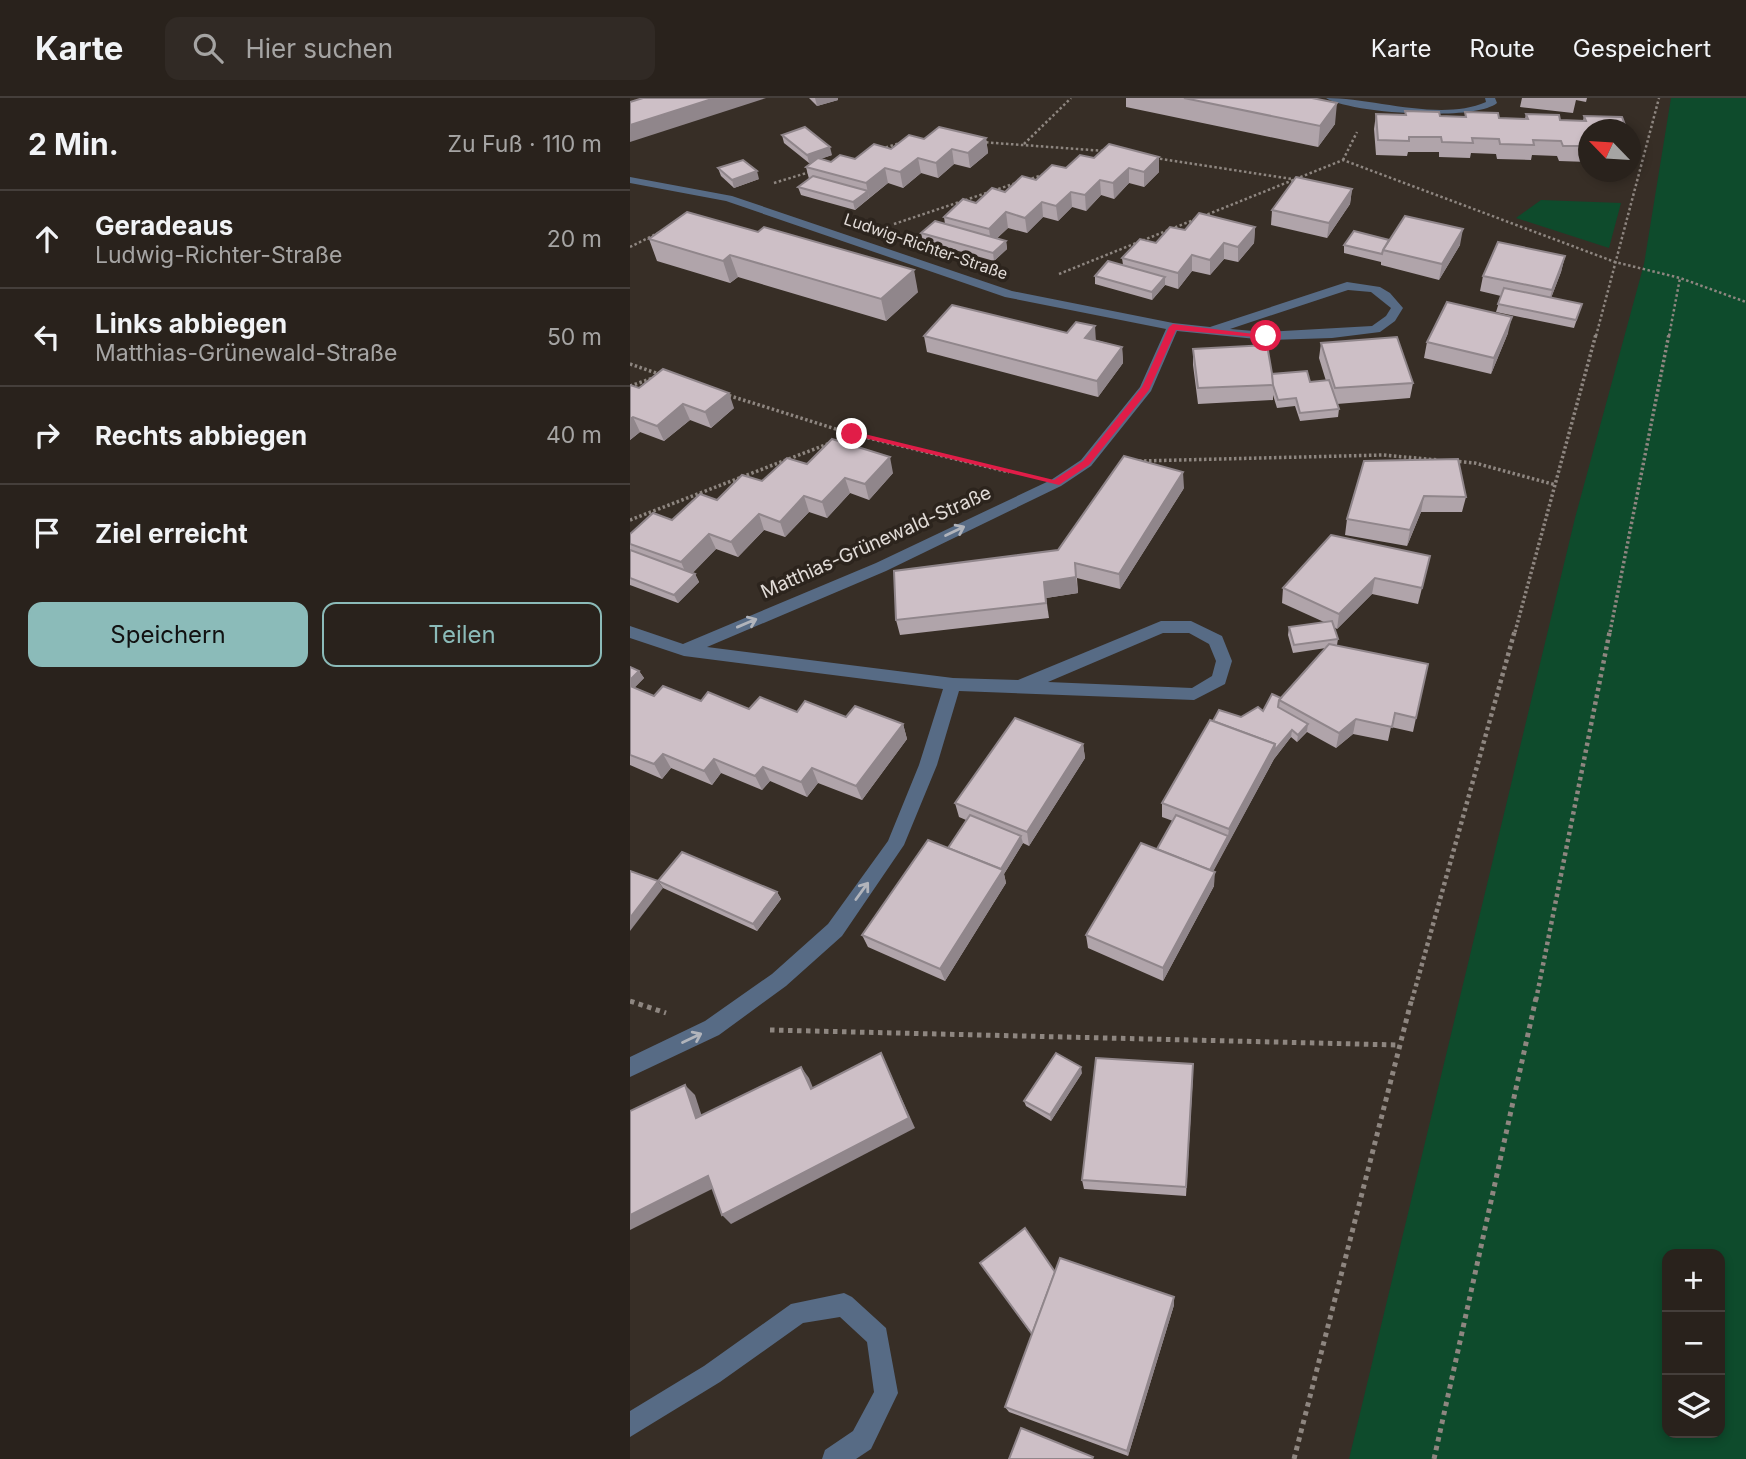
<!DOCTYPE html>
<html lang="de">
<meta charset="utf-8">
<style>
body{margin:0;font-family:Inter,sans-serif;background:#312a25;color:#f1f3f6}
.controls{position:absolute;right:21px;bottom:21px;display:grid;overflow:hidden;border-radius:14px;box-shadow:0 4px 10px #0003}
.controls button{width:63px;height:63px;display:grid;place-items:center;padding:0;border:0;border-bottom:2px solid #453f3b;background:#29221c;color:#f1f3f6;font:35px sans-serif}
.compass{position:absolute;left:948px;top:21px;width:63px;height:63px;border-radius:50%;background:#29221c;box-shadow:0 4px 10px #0003;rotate:295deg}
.stop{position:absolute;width:21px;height:21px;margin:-16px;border:5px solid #e11d48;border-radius:50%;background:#fff}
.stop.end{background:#e11d48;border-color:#fff;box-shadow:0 2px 7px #0008}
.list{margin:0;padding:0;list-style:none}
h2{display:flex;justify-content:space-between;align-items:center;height:91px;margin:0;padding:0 28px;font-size:30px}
h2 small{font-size:23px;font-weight:400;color:#a5a4a3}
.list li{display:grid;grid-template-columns:46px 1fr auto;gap:21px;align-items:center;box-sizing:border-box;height:98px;padding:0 28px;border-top:2px solid #453f3b}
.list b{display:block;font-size:26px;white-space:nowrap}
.list p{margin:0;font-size:23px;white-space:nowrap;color:#a5a4a3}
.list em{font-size:23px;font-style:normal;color:#a5a4a3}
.actions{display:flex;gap:14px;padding:21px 28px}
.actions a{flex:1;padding:16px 0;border:2px solid #8bbbb9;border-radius:14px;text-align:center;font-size:24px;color:#8bbbb9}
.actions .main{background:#8bbbb9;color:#111}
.icon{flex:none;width:38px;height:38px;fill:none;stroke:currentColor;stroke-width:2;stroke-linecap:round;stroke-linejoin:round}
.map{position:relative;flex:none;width:1116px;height:1361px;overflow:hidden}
header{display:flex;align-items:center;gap:42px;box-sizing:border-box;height:98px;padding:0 35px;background:#29221c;border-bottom:2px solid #453f3b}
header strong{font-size:33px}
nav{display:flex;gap:38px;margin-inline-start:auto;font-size:24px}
.search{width:490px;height:63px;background:#312a25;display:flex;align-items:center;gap:18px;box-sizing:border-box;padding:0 24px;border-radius:14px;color:#a5a4a3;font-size:26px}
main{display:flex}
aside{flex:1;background:#29221c}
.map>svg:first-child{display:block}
</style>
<header>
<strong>Karte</strong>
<div class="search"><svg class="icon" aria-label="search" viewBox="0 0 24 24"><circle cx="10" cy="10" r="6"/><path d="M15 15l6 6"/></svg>Hier suchen</div>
<nav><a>Karte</a><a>Route</a><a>Gespeichert</a></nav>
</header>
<main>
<aside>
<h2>2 Min.<small>Zu Fuß · 110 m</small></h2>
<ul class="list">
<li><svg class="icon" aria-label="ahead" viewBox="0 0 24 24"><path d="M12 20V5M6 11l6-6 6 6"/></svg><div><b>Geradeaus</b><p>Ludwig-Richter-Straße</p></div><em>20 m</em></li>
<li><svg class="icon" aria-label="left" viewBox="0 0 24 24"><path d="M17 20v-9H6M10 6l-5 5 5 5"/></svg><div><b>Links abbiegen</b><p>Matthias-Grünewald-Straße</p></div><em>50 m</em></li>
<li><svg class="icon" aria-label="right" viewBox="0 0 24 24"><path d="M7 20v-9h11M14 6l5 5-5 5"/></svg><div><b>Rechts abbiegen</b></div><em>40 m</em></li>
<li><svg class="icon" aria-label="arrive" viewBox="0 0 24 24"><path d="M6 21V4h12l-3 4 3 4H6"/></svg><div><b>Ziel erreicht</b></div></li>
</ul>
<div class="actions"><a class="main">Speichern</a><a>Teilen</a></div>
</aside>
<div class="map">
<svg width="1116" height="1361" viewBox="0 0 1116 1361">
<rect width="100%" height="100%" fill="#372e26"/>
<g fill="#0e4b2c" fill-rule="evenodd">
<path d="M1041 0H1116V1361H719L945 420 1014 166ZM1090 1156V1335H1037V1156Z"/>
<path d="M911 102 991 105 979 150 886 120Z"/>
</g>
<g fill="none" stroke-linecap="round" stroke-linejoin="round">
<g stroke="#8e8680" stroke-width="2.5" stroke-dasharray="2.5 2.5" stroke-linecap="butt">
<path d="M351 44 475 53"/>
<path d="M394 46 441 0"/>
<path d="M251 51 270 45"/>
<path d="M525 60 662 81"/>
<path d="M713 62 727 34"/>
<path d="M397 82 415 76"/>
<path d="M144 85 183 73"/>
<path d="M264 126 389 84"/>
<path d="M0 149 30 134"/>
<path d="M429 176 713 62 985 164 1050 180 1116 204"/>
<path d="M966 238 1029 0"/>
<path d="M1039 238 1050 180"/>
</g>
<g stroke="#8e8680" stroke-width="3.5" stroke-dasharray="2.5 2.5" stroke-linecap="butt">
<path d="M0 266 32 277"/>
<path d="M0 288 26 279"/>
<path d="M94 296 222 336 379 374"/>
<path d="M509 363 753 357 808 362"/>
<path d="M824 363 845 365 926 387"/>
<path d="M0 422 221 337"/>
<path d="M885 534 966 236"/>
<path d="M980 534 1039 236"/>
</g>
<g stroke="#8e8680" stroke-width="4.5" stroke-dasharray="3.5 3.5" stroke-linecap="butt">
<path d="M782 902 885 532"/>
<path d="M906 902 980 532"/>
</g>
<g stroke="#8e8680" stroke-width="5" stroke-dasharray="4.5 4.5" stroke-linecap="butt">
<path d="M0 903 36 915"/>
<path d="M140 932 769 947"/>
<path d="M664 1361 782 900"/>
<path d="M804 1361 906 900"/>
</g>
<g fill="#576b85" fill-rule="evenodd">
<path d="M696 0C744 0 811 24 856 4L855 0H865L867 5C844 24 719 15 696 0Z"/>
<path d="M0 79 102 98 382 193 543 225 580 229 717 184 750 189 760 195 773 210 765 223 750 234 702 240 636 242 547 233 521 293 461 368 431 388 256 473 77 549 323 580 388 582 531 523H561L592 538 602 563 595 586 564 602 329 593 307 667 274 747 212 838 156 888 89 937 0 979V959L75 923 142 876 198 826 258 743 289 667 313 591 54 558 0 540V528L53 546 246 465 421 382 451 362 510 289 536 231 375 199 96 103 0 85ZM718 192 741 194 761 210 756 218 742 228 636 234 600 231ZM533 535H559L579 546 586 563 582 578 562 590 418 584Z"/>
<path d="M214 1195 222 1199 256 1230 268 1295 241 1351 226 1361H192L195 1352 223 1333 244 1294 237 1244 210 1219 173 1225 90 1284 0 1339V1313L74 1268 161 1206Z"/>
</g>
</g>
<g fill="#b0a4aa">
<path d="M179 0H208V2L187 8Z"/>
<path d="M496 0H682L705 26 688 49 496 9Z"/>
<path d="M892 0H957L956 4 946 2 943 15 890 9Z"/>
<path d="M775 13 810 18 835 19V14L869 20 895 21 896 16 930 22 953 23 954 18 958 32V64L929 63 927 58 902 57 901 62 867 61 866 56 841 55 840 60 809 59V54H778L777 58 746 57 744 31 746 16 775 17Z"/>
<path d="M152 37 202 57 190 61 201 64 225 61 294 41 356 40 358 55 340 70 324 66 308 80 291 75 273 90 258 85 225 112 171 97 168 89 179 81 176 69 183 64 179 65 154 45Z"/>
<path d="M529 59V74L514 89 499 85 484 101 471 97 456 113 442 109 428 123 413 119 397 135 378 130 367 140 376 143 377 151 364 163 293 143 291 135 315 126 314 119 346 105 436 70 464 60Z"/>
<path d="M88 70 129 81 104 90 91 78Z"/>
<path d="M722 91 720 106 697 140 641 127 642 112Z"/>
<path d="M625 129 624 145 608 164 594 161 580 177 562 173 548 191 535 187 522 202 465 186V178L493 167 492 160 555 132Z"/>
<path d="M128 134 288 194 256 223 108 179 100 185 27 163 19 141Z"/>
<path d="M759 142 830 147 809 182 751 167V164L714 155V147Z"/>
<path d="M935 158 931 174 921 200 952 206 944 230 866 214 871 198 850 193 853 178Z"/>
<path d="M878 235 861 276 794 260 797 244Z"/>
<path d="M294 238 466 242 492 249 493 265 468 299 297 254Z"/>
<path d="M691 245 783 285 780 300 707 306 709 311 708 319 670 323 665 308 647 310 643 297V302L568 306 563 267V251L642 276 680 284 696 283 689 260Z"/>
<path d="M0 287 9 290 104 310 81 330 60 322 34 343 10 334 0 342Z"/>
<path d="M734 363 836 399 832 414H791L777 448 715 437 717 421Z"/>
<path d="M177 366 263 375 239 402 220 395 197 420 179 414 155 439 134 432 108 459 86 451 62 475 65 476 69 484 48 505 0 487V446L87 402Z"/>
<path d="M554 390 490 491 447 480 448 495 416 500 419 520 270 537 266 522 428 452Z"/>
<path d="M800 458 788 506 742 496 707 531 704 529 708 541 707 547 786 620 783 634 761 629 758 643 723 636 706 650 677 634 667 644 661 639 644 661 583 773 584 788 533 883 458 850 456 837 527 751 543 723 532 719V705L583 623 611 619 633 613 651 600 696 550 663 555 658 537 659 529 694 524 652 505 653 490Z"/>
<path d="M0 569 9 573 14 580 4 590 24 598 71 603 119 611 167 614 216 619 273 626 277 641 232 702 188 685 177 699 140 683 132 692 91 675 82 687 41 670 32 681 0 667Z"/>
<path d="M453 646 455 660 399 748 393 745 374 776 376 785 315 883 238 849 232 837 318 750 336 722 329 719 325 705Z"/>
<path d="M28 783 147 794 151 801 127 833 33 790Z"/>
<path d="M452 975 421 1023 396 1008 394 1003Z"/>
<path d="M563 977 556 1098 454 1091 452 1082Z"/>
<path d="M350 1165 425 1174 544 1199V1207L498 1358 379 1314 375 1309 402 1237Z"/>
</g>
<g fill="#90868b">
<path d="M85 0H136L0 44V27Z"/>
<path d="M185 0H208V2L187 8Z"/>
<path d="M707 5 705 26 688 49 690 28Z"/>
<path d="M356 40 358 55 340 70 338 55Z"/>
<path d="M200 49 202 57 179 65 177 57Z"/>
<path d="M322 51 324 66 308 80 306 65Z"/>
<path d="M529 59V74L514 89V74Z"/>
<path d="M288 60 291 75 273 90 270 74Z"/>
<path d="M255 70 258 85 239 100 236 85Z"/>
<path d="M499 70V85L484 101 483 85Z"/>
<path d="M127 73 129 81 104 90 102 82Z"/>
<path d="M470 82 471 97 456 113 455 97Z"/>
<path d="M722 91 720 106 697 140 699 125Z"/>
<path d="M238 93 239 100 225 112 223 104Z"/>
<path d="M441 94 442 109 428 123 426 108Z"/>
<path d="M412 104 413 119 397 135 395 120Z"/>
<path d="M376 114 378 130 361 146 359 131Z"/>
<path d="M625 129 624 145 608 164V149Z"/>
<path d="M833 131 830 147 809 182 812 166Z"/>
<path d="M376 143 377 151 364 163 363 155Z"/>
<path d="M594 145V161L580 177V162Z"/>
<path d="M100 157 108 179 100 185 93 163Z"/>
<path d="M562 157V173L548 191V175Z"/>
<path d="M935 158 931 174 918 208 922 192Z"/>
<path d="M284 172 288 194 256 223 251 201Z"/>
<path d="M535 179V187L522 202V194Z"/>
<path d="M882 219 878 235 861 276 864 260Z"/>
<path d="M465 228 466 244 455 240Z"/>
<path d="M492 249 493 265 468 299 467 283Z"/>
<path d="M99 295 104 310 81 330 75 314Z"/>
<path d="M53 306 60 322 34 343 27 328Z"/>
<path d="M3 319 10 334 0 342V321Z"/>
<path d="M260 359 263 375 239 402 235 386Z"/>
<path d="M553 374 554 390 490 491 489 476Z"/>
<path d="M215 380 220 395 197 420 192 404Z"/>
<path d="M174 398 179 414 155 439 150 424Z"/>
<path d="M794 398 791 414 777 448 780 432Z"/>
<path d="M129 416 134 432 108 459 101 444Z"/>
<path d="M79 436 86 451 58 480 51 464Z"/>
<path d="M65 476 69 484 48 505 44 497Z"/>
<path d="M446 479 448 495 416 500 419 520 414 484Z"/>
<path d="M745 480 742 496 707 531 709 516Z"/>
<path d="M9 573 14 580 0 594V582Z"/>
<path d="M726 621 723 636 706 650 709 635Z"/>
<path d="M273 626 277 641 232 702 226 688Z"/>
<path d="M678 626 677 633 667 644 668 637Z"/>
<path d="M662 632 661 639 644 661 577 785V778L598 738 599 731 645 646Z"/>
<path d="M453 646 455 660 399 748 397 734Z"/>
<path d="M33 656 41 670 32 681 24 666Z"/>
<path d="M84 661 91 675 82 687 74 673Z"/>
<path d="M133 669 140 683 132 692 125 678Z"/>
<path d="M182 670 188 685 177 699 171 684Z"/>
<path d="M391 738 393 745 374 776 376 785 315 883 310 871Z"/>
<path d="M585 774 584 788 533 883V870Z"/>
<path d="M28 783 33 790 0 833V820Z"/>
<path d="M147 794 151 801 127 833 123 826Z"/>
<path d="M251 955 285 1030 101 1126 92 1117Z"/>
<path d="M171 969 179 980 188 1002 181 991Z"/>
<path d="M451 969 452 975 421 1023 420 1017Z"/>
<path d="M55 987 65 997 76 1031 66 1020Z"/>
<path d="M78 1078 88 1088 0 1132V1117Z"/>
<path d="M544 1199V1207L498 1358 497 1353Z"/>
</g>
<g fill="#cdbfc6" stroke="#90868b" stroke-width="2">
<path d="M13 0H85L0 27V4Z"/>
<path d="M554 0H682L707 5 690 28Z"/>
<path d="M775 13 809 14 810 18 836 19 835 14 868 15 869 20 898 21 896 16 929 17 930 22 956 23 954 18 992 19 997 32H958V48H933L931 43 903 42 904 47 870 46 869 41 842 40 843 45 812 44 811 39H779V43L748 42 746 16 776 17Z"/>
<path d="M175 29 200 49 177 57 152 37Z"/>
<path d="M309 29 356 40 338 55 322 51 306 65 288 60 270 74 255 70 236 85 176 69 188 60 201 64 210 57 225 61 244 46 261 51 279 37 294 41Z"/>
<path d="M479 46 529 59 514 74 499 70 483 85 470 82 455 97 441 94 426 108 412 104 395 120 376 114 359 131 314 119 333 101 346 105 362 90 375 94 392 78 406 82 422 67 436 70 450 57 464 60Z"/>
<path d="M113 62 127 73 102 82 88 70Z"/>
<path d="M183 78 238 93 223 104 168 89Z"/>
<path d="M666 79 722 91 699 125 642 112Z"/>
<path d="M57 114 128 134 134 129 284 172 251 201 100 157 93 163 19 141Z"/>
<path d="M569 115 625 129 608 149 594 145 580 162 562 157 548 175 492 160 510 141 526 145 540 129 555 132Z"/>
<path d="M775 118 833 131 812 166 753 152Z"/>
<path d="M305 123 376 143 363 155 291 135Z"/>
<path d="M724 133 759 142 753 152 752 156 714 147Z"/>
<path d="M868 144 935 158 922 192 853 178Z"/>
<path d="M478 163 535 179 522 194 465 178Z"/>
<path d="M874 190 952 206 946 222 868 206Z"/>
<path d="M817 204 882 219 864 260 797 244Z"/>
<path d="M322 207 437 235 446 224 465 228 455 240 492 249 467 283 294 238Z"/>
<path d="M767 239 783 285 705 290 691 245Z"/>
<path d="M637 247 644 287 568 290 563 251Z"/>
<path d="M33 271 99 295 75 314 53 306 27 328 3 319 0 321V287L9 290Z"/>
<path d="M677 273 680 284 699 282 709 311 670 315 666 300 648 302 643 287 642 276Z"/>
<path d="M202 341 260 359 235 386 215 380 192 404 174 398 150 424 129 416 101 444 79 436 51 464 0 446V436L23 415 42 422 70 396 87 402 112 377 132 383 157 360 177 366Z"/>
<path d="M494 358 553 374 489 476 445 465 446 479 414 484 416 505 266 522 264 473 428 452Z"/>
<path d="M828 361 836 399 794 398 780 432 717 421 734 363Z"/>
<path d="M701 437 800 458 792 490 745 480 709 516 653 490Z"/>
<path d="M0 452 65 476 44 497 0 480Z"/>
<path d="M702 523 708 541 664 547 659 529Z"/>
<path d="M699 546 798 566 786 620 765 615 762 629 726 621 709 635 649 602Z"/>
<path d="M0 569 9 573 0 582Z"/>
<path d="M0 588 24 598 33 588 71 603 78 594 119 611 130 599 167 614 175 603 216 619 225 608 273 626 226 688 182 670 171 684 133 669 125 678 84 661 74 673 33 656 24 666 0 657Z"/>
<path d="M642 596 651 600 649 602 648 609 678 626 668 637 662 632 644 653 645 646 583 623 589 612 611 619 628 609 633 613Z"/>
<path d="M385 620 453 646 397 734 325 705Z"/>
<path d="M580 622 645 646 599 731 532 705Z"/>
<path d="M340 717 391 738 371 771 318 750Z"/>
<path d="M546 717 598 738 580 772 527 751Z"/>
<path d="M298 742 373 772 310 871 232 837Z"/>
<path d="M511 745 585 774 533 870 456 837Z"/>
<path d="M52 754 147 794 123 826 28 783Z"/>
<path d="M0 773 28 783 0 820Z"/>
<path d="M251 955 279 1020 92 1117 78 1078 0 1117V1013L55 987 66 1020 171 969 181 991Z"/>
<path d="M426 955 451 969 420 1017 394 1003Z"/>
<path d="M466 960 563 966 556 1089 452 1082Z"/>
<path d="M395 1130 425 1174 402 1236 350 1165Z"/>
<path d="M430 1160 544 1199 497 1353 375 1309Z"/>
<path d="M391 1330 463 1359 462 1361H379Z"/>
</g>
<defs><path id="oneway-shaft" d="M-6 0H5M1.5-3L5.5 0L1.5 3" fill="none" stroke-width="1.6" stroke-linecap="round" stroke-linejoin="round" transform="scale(1.75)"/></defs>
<g stroke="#b1b4bb">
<use href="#oneway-shaft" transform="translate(325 433) rotate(-26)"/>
<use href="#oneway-shaft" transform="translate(117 525) rotate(-23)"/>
<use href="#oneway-shaft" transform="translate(232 793) rotate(-54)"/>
<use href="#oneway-shaft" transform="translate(62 940) rotate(-25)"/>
</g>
<path fill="#e11d48" d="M543 226 640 238 636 240 546 232 519 292 459 367 429 387 218 336 222 333 424 382 453 363 512 289 539 229Z"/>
<g text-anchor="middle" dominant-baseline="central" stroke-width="7" stroke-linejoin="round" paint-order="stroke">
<g font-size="16" fill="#e2dcd8" stroke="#2c241d">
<text transform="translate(296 148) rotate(19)">Ludwig-Richter-Straße</text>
</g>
<g font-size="19" fill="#e2dcd8" stroke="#2c241d">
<text transform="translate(246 444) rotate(-24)">Matthias-Grünewald-Straße</text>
</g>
</g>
</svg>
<div class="controls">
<button>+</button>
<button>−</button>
<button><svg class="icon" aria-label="layers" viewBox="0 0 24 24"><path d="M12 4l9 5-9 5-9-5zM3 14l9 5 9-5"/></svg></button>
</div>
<svg class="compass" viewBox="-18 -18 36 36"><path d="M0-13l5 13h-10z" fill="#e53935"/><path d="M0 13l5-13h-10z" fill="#a5a4a3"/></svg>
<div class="stop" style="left:636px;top:238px"></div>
<div class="stop end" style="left:222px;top:336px"></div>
</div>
</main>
